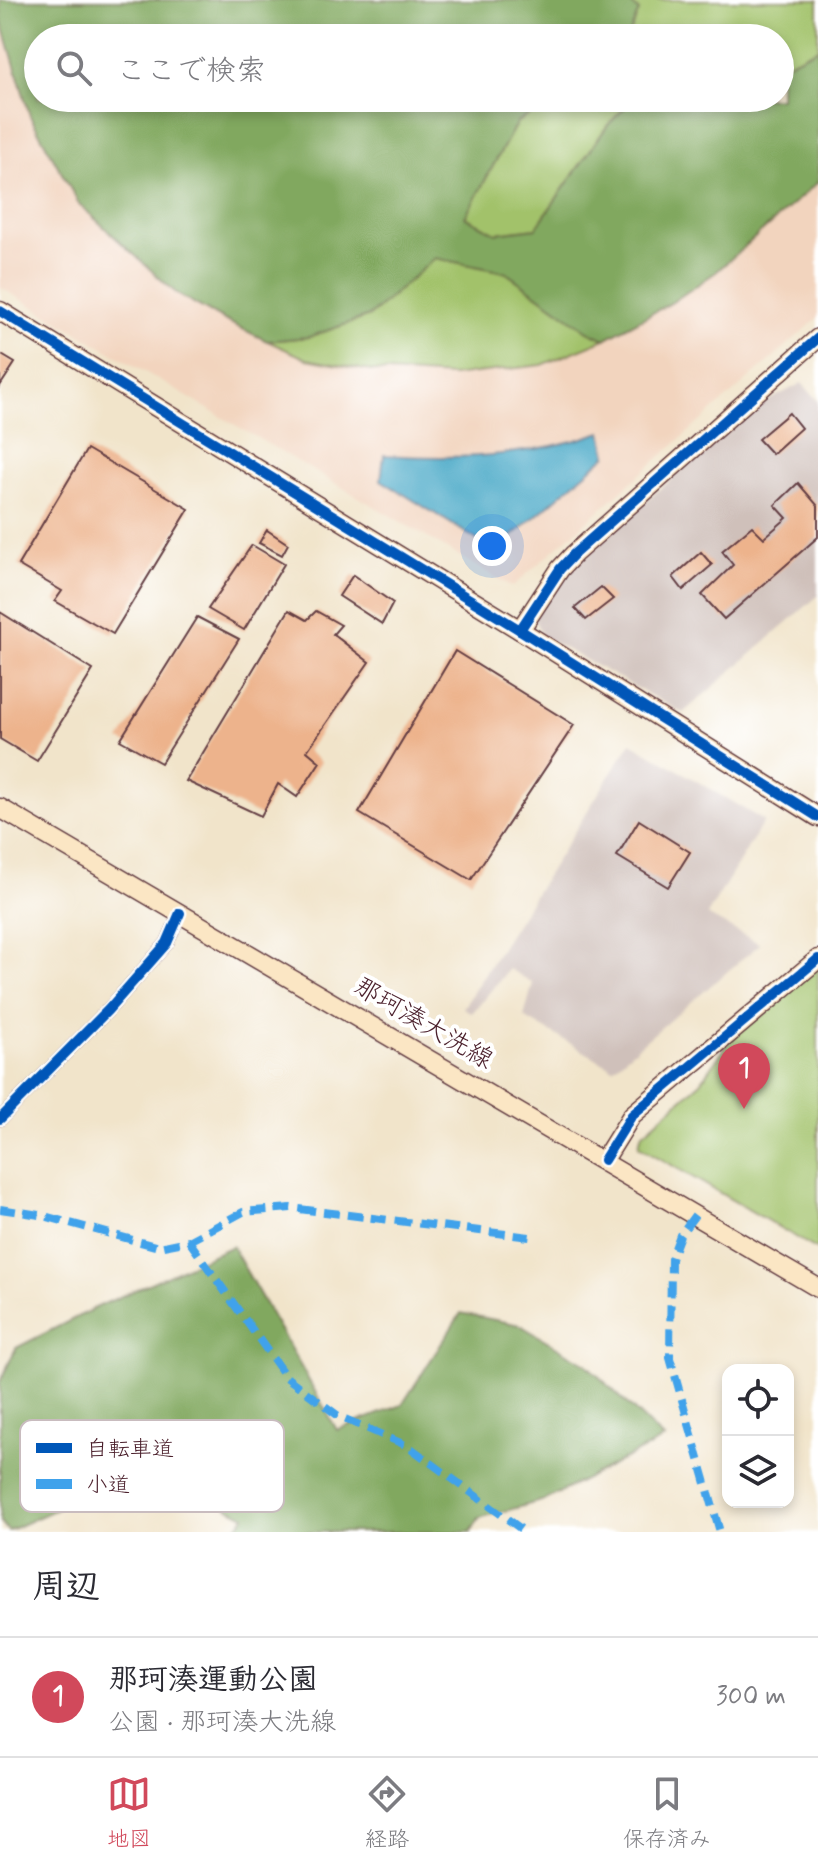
<!DOCTYPE html>
<html lang="ja">
<meta charset="utf-8">
<style>
body{margin:0;font-family:Mynerve,"Klee One",sans-serif;background:#f2f2f3;color:#2b2b33}
.controls{position:absolute;right:24px;bottom:24px;display:grid;overflow:hidden;border-radius:16px;box-shadow:0 4px 12px #0003}
.controls button{width:72px;height:72px;display:grid;place-items:center;padding:0;border:0;border-bottom:2px solid #e1e1e2;background:#fff;color:#2b2b33;font:40px sans-serif}
.you{position:absolute;left:492px;top:546px;width:28px;height:28px;margin:-20px;border:6px solid #fff;border-radius:50%;background:#1a73e8;box-shadow:0 0 0 12px #1a73e833}
.badge{display:grid;place-items:center;width:52px;height:52px;border-radius:50%;background:#d1495b;color:#fff;font-size:26px;font-weight:700}
.pin{position:absolute;translate:-50% -66px;filter:drop-shadow(0 2px 4px #0008)}
.pin::after{content:'';position:absolute;top:42px;width:28px;height:24px;background:inherit;clip-path:polygon(0 0,100% 0,50% 100%)}
.list{margin:0;padding:0;list-style:none}
h2{display:flex;justify-content:space-between;align-items:center;height:104px;margin:0;padding:0 32px;font-size:34px}
h2 small{font-size:26px;font-weight:400;color:#7c7c81}
.list li{display:grid;grid-template-columns:52px 1fr auto;gap:24px;align-items:center;box-sizing:border-box;height:120px;padding:0 32px;border-top:2px solid #e1e1e2}
.list b{display:block;font-size:30px;white-space:nowrap}
.list p{margin:0;font-size:26px;white-space:nowrap;color:#7c7c81}
.list em{font-size:26px;font-style:normal;color:#7c7c81}
.icon{flex:none;width:44px;height:44px;fill:none;stroke:currentColor;stroke-width:2;stroke-linecap:round;stroke-linejoin:round}
.map{position:relative;flex:none;width:818px;height:1532px;overflow:hidden}
.search{position:absolute;background:#fff;box-shadow:0 4px 12px #0003;left:24px;right:24px;top:24px;height:88px;display:flex;align-items:center;gap:20px;box-sizing:border-box;padding:0 28px;border-radius:44px;color:#7c7c81;font-size:30px}
.sheet{height:224px;background:#fff}
nav{display:flex;justify-content:space-around;align-items:center;box-sizing:border-box;height:112px;border-top:2px solid #e1e1e2;background:#fff;font-size:22px;color:#7c7c81}
nav a{display:grid;justify-items:center;gap:4px}
nav .on{color:#d1495b}
.map>svg:first-child{display:block}
</style>
<div class="map">
<svg width="818" height="1532" viewBox="0 0 818 1532">
<rect width="100%" height="100%" fill="#fff"/>
<filter id="ink" filterUnits="userSpaceOnUse"><feTurbulence type="fractalNoise" baseFrequency=".0125" numOctaves="2"/><feDisplacementMap in="SourceGraphic" scale="16" xChannelSelector="R" yChannelSelector="G"/><feConvolveMatrix kernelMatrix="1 2 1 2 8 2 1 2 1" color-interpolation-filters="sRGB"/></filter>
<filter id="wash" filterUnits="userSpaceOnUse"><feTurbulence type="fractalNoise" baseFrequency=".006" numOctaves="4" result="noise"/><feDisplacementMap in="SourceGraphic" scale="32" xChannelSelector="R" yChannelSelector="G"/><feGaussianBlur stdDeviation="1.8" result="paint"/><feColorMatrix in="noise" values="0 0 0 0 0 0 0 0 0 0 0 0 0 0 0 0 0 1.4 0 .05"/><feComposite in="paint" operator="in"/></filter>
<g filter="url(#wash)">
<rect width="100%" height="100%" fill="#f1e4ca"/>
<path fill="#f2d4be" fill-rule="evenodd" d="M0 0H818V318L512 587 0 287ZM38 38H780V98H38Z"/>
<g fill="#cfc0ba">
<path d="M802 383 818 401V596L683 713 542 636 531 612 581 555 762 404Z"/>
<path d="M631 742 764 821 707 915 760 944 613 1068 524 1017 533 983 509 969 472 1013 463 1008Z"/>
</g>
<g fill="#a2c26a" stroke="#76704a" stroke-width="2">
<path d="M627 0H818V48L780 67V38H628L639 11Z"/>
<path d="M560 98H634L608 125 536 228 496 233 465 217 517 122Z"/>
<path d="M435 258 505 272 588 331 605 339 542 365 452 376 371 371 307 359 267 341 309 337 369 316Z"/>
<path d="M818 959V1250L639 1146 641 1135 701 1082 742 1024Z"/>
</g>
<g fill="#81a85e" stroke="#666444" stroke-width="2">
<path d="M0 0H627L639 11 628 38H38V98H560L517 122 465 217 496 233 536 228 608 125 634 98H780V67L818 48V182L716 272 671 303 605 339 588 331 505 272 435 258 369 316 309 337 267 341 224 320 177 294 79 204 30 116 2 22Z"/>
<path d="M232 1246 337 1430 402 1405 461 1313 520 1325 586 1364 664 1439 545 1500 479 1518 471 1532H233L245 1516 149 1467 8 1531 0 1521V1382L16 1348 93 1309Z"/>
</g>
<path fill="#48a9c7" stroke="#496479" stroke-width="2" d="M602 432 607 455 495 551 381 480 384 455C459 460 530 457 602 432Z"/>
<g id="blocks">
<g fill="#edb38c">
<path d="M0 354 15 363 0 386Z"/>
<path d="M789 413 801 428 772 454 758 439Z"/>
<path d="M87 449 189 509 113 634 55 601 62 591 18 565Z"/>
<path d="M798 483 818 506V537L724 619 702 595 733 565 722 551 752 526 764 538 787 518 775 505Z"/>
<path d="M267 530 288 544 282 555 259 543Z"/>
<path d="M252 545 284 564 244 630 208 609Z"/>
<path d="M701 552 712 565 683 590 673 577Z"/>
<path d="M353 575 393 603 382 624 339 596Z"/>
<path d="M601 587 613 599 586 620 575 608Z"/>
<path d="M289 610 307 620 316 611 341 625 333 634 369 662 307 751 320 762 297 797 278 784 261 816 186 781Z"/>
<path d="M0 612 93 670 37 761 0 739Z"/>
<path d="M197 617 239 639 161 763 120 740Z"/>
<path d="M455 651 574 725 471 880 359 813Z"/>
<path d="M639 820 690 852 668 887 617 856Z"/>
</g>
</g>
</g>
<g filter="url(#ink)">
<use href="#blocks" fill-opacity="0" stroke="#633d43" stroke-width="2"/>
<g fill="none" stroke-linecap="round" stroke-linejoin="round">
<defs>
<path id="street" d="M0 1119 108 1010 167 943 180 913"/>
<g id="secondary">
<path d="M0 311 520 630 818 817"/>
<path d="M520 630 560 569 574 554 818 338"/>
<path d="M0 808 818 1288"/>
<path d="M604 1160 632 1115 818 959"/>
</g>
</defs>
<use href="#street" stroke="#633d43" stroke-width="15"/>
<use href="#secondary" stroke="#633d43" stroke-width="21"/>
<use href="#street" stroke="#fff" stroke-width="12"/>
<use href="#secondary" stroke="#fbe6c4" stroke-width="18"/>
<g stroke="#40a2eb" stroke-width="8" stroke-dasharray="16 8" stroke-linecap="butt">
<path d="M0 1209 40 1215 159 1247 189 1241 243 1212 291 1208 530 1237"/>
<path d="M695 1215 680 1235 671 1259 670 1358 720 1532"/>
<path d="M189 1241 286 1377 340 1417 408 1446 525 1532"/>
</g>
<defs>
<g id="cycleway">
<path d="M0 311 520 630 818 817"/>
<path d="M520 630 560 569 574 554 818 338"/>
<path d="M0 1119 108 1010 167 943 180 913"/>
<path d="M604 1160 632 1115 818 959"/>
</g>
</defs>
<use href="#cycleway" stroke="#fff" stroke-width="15"/>
<use href="#cycleway" stroke="#0057b8" stroke-width="10"/>
</g>
</g>
<g text-anchor="middle" dominant-baseline="central" stroke-width="8" stroke-linejoin="round" paint-order="stroke">
<g font-size="26" fill="#4a1f2b" stroke="#fff">
<text transform="translate(423 1024) rotate(30)">那珂湊大洗線</text>
</g>
</g>
<rect x="20" y="1420" width="264" height="92" rx="12" fill="#fff" stroke="#c9bcbf" stroke-width="2"/>
<rect x="36" y="1443" width="36" height="10" fill="#0057b8"/>
<rect x="36" y="1479" width="36" height="10" fill="#40a2eb"/>
<g font-size="22" fill="#4a1f2b">
<text x="86" y="1456">自転車道</text>
<text x="86" y="1492">小道</text>
</g>
</svg>
<div class="controls">
<button><svg class="icon" aria-label="locate" viewBox="0 0 24 24"><circle cx="12" cy="12" r="6"/><path d="M12 2v4M12 18v4M2 12h4M18 12h4"/></svg></button>
<button><svg class="icon" aria-label="layers" viewBox="0 0 24 24"><path d="M12 4l9 5-9 5-9-5zM3 14l9 5 9-5"/></svg></button>
</div>
<div class="you"></div>
<div class="pin badge" style="left:744px;top:1109px">1</div>
<div class="search"><svg class="icon" aria-label="search" viewBox="0 0 24 24"><circle cx="10" cy="10" r="6"/><path d="M15 15l6 6"/></svg>ここで検索</div>
</div>
<section class="sheet">
<h2>周辺<small></small></h2>
<ul class="list">
<li><span class="badge">1</span><div><b>那珂湊運動公園</b><p>公園 · 那珂湊大洗線</p></div><em>300 m</em></li>
</ul>
</section>
<nav>
<a class="on"><svg class="icon" aria-label="map" viewBox="0 0 24 24"><path d="M3 6l6-2 6 2 6-2v14l-6 2-6-2-6 2zM9 4v14M15 6v14"/></svg>地図</a>
<a><svg class="icon" aria-label="directions" viewBox="0 0 24 24"><path d="M12 3l9 9-9 9-9-9zM9 14v-3h6M13 9l2 2-2 2"/></svg>経路</a>
<a><svg class="icon" aria-label="saved" viewBox="0 0 24 24"><path d="M7 4h10v16l-5-4-5 4z"/></svg>保存済み</a>
</nav>
